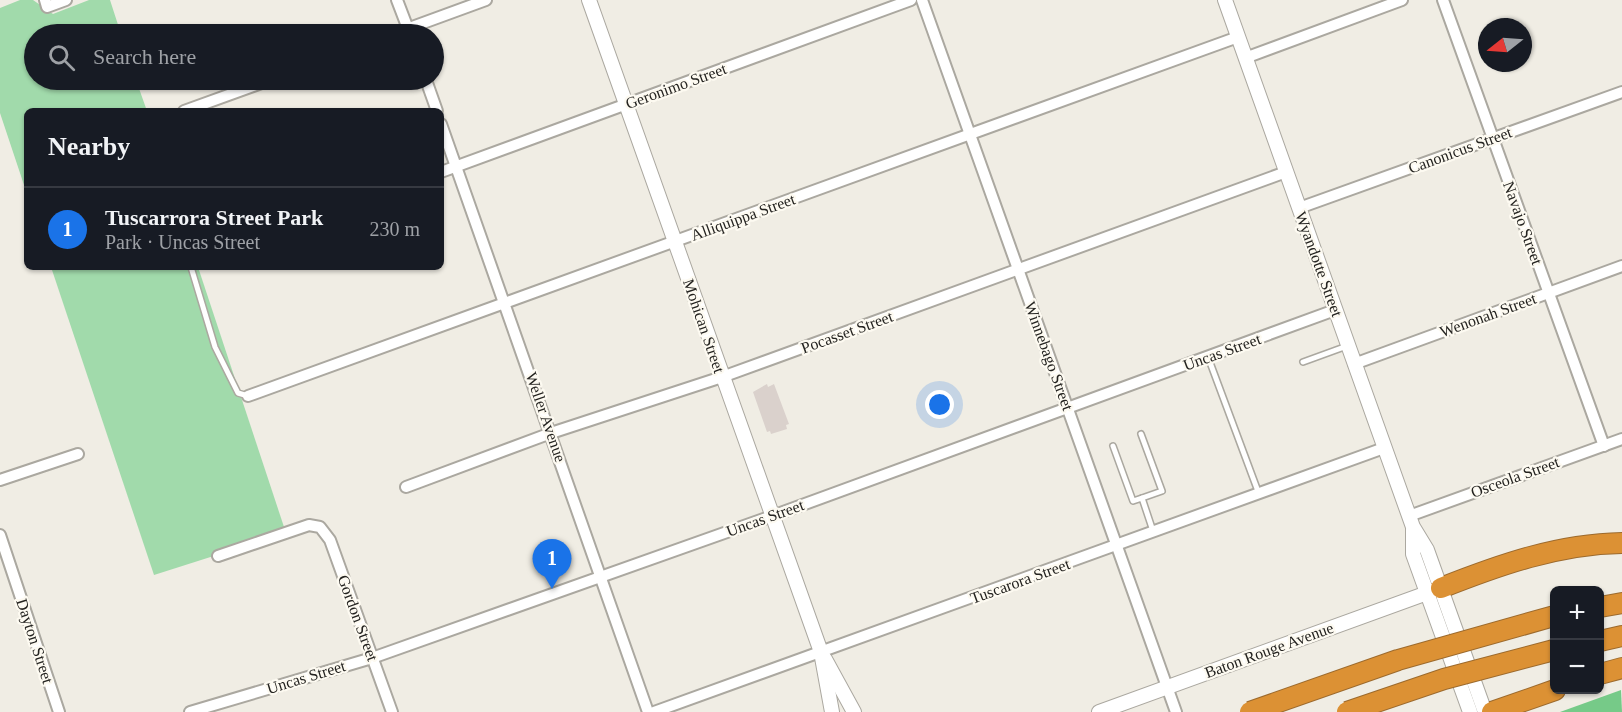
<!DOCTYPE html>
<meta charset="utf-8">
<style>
body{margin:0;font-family:Georgia,serif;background:#20242c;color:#f1f3f6}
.controls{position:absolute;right:18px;bottom:18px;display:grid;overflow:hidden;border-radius:9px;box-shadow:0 2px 4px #0004}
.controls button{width:54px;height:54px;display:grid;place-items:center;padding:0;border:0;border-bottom:2px solid #363941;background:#171b24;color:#f1f3f6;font:30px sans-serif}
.compass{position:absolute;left:1478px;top:18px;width:54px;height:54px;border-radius:50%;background:#171b24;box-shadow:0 2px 4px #0004;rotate:253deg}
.you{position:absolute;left:940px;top:405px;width:21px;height:21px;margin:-15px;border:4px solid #fff;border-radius:50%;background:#1a73e8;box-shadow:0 0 0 9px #1a73e833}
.badge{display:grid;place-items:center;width:39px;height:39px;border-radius:50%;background:#1a73e8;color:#fff;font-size:20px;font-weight:700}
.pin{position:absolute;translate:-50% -50px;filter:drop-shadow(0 2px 3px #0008)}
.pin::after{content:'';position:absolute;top:32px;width:21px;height:18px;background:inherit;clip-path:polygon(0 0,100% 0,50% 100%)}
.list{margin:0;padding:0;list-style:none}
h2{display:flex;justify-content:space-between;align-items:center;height:78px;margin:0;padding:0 24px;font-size:26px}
h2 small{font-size:20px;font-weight:400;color:#9ea1a6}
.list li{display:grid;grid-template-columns:39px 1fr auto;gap:18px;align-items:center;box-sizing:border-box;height:84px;padding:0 24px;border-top:2px solid #363941}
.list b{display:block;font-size:22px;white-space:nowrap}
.list p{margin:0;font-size:20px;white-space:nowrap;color:#9ea1a6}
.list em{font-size:20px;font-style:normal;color:#9ea1a6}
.icon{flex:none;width:33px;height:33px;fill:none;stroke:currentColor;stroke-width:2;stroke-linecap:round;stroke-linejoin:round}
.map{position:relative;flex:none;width:1622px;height:712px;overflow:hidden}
.search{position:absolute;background:#171b24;box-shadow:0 2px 4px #0004;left:24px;top:24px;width:420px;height:66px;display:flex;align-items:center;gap:15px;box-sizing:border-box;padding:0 21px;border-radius:33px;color:#9ea1a6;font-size:22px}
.panel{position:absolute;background:#171b24;box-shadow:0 2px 4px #0004;left:24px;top:108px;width:420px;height:162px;border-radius:9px}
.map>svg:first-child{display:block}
</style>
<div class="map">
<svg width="1622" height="712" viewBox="0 0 1622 712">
<rect width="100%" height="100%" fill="#f0ede4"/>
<g fill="#a1daab">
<path d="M20 0H33L53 14 89 0H110L121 34H34V80H136L147 111H27V194L0 113V8Z"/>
<path d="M51 267H198L286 533 154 575Z"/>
</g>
<path fill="#76ca88" d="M1621 690 1622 712H1560Z"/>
<path fill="#dad1cc" d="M767 384 768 387 774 384 789 424 786 425 787 429 771 434 770 431 767 432 753 392Z"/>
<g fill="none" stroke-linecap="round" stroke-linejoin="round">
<defs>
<g id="service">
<path d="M191 267 215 347 238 393 248 396"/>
<path d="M1208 357 1259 494"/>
<path d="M1303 362 1347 346"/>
<path d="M1141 434 1162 491 1142 498"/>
<path d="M1113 446 1133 501 1142 498 1153 531"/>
</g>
<g id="minor">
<path d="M45 0 47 7 66 0"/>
<path d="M397 0 410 34"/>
<path d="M922 0 1176 712"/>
<path d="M1443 0 1604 446"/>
<path d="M393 34 486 0"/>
<path d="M1245 58 1402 0"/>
<path d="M426 80 437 111"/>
<path d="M184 111 270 80"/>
<path d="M441 124 648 712"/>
<path d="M441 172 911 0"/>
<path d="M1299 208 1622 92"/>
<path d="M1354 364 1622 266"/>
<path d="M248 396 1238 37"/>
<path d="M0 480 78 454"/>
<path d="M406 487 551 433 722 377 1286 172"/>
<path d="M1409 516 1622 439"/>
<path d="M0 535 59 712"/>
<path d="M218 556 309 525 320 527 330 540 392 712"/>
<path d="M190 712 372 658 772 516 1335 310"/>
<path d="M654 712 1384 448"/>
</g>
<g id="tertiary">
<path d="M589 0 821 652 832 712"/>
<path d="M1225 0 1413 527 1427 550 1485 712"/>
<path d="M1413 529V554L1470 712"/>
<path d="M825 659 854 712"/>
<path d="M1099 712 1441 588"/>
</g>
<g id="motorway">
<path d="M1441 588C1499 565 1558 544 1622 543"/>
<path d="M1600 607 1622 603"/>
<path d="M1600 641 1622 636"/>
<path d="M1600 674 1622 668"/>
<path d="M1492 712 1555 690"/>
</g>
</defs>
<use href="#service" stroke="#aba8a0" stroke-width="8"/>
<use href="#minor" stroke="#aba8a0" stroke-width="14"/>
<use href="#tertiary" stroke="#aba8a0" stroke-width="16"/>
<use href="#motorway" stroke="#9c6a2d" stroke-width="22"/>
<use href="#service" stroke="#fff" stroke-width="5"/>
<use href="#minor" stroke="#fff" stroke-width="10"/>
<use href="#tertiary" stroke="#fff" stroke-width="14"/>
<use href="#motorway" stroke="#dc9134" stroke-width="20"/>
<defs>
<g id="motorway-bridge">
<path d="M1250 712 1398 660 1554 616"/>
<path d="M1347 712 1444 679 1554 650"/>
</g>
</defs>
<use href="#motorway-bridge" stroke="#9c6a2d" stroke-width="22" stroke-linecap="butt"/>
<use href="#motorway-bridge" stroke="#dc9134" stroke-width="20"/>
</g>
<g text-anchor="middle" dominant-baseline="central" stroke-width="4.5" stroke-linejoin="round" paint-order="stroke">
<g font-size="16" fill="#242320" stroke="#fdfaf1">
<text transform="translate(676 86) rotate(-20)">Geronimo Street</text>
<text transform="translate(1460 150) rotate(-20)">Canonicus Street</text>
<text transform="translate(743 217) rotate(-20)">Alliquippa Street</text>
<text transform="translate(1523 223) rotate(70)">Navajo Street</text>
<text transform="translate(1319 264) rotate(70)">Wyandotte Street</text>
<text transform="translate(1488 315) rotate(-20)">Wenonah Street</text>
<text transform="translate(704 326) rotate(71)">Mohican Street</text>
<text transform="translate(847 332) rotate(-20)">Pocasset Street</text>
<text transform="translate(1222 352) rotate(-20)">Uncas Street</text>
<text transform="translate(1049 356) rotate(70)">Winnebago Street</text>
<text transform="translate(546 417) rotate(71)">Weller Avenue</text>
<text transform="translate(1515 477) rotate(-20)">Osceola Street</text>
<text transform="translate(765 518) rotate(-20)">Uncas Street</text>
<text transform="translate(1020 581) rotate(-20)">Tuscarora Street</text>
<text transform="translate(358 618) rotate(70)">Gordon Street</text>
<text transform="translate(35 641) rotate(72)">Dayton Street</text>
<text transform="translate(1269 650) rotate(-20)">Baton Rouge Avenue</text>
<text transform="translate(306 677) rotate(-17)">Uncas Street</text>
</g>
</g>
</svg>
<div class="controls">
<button>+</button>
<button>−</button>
</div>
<svg class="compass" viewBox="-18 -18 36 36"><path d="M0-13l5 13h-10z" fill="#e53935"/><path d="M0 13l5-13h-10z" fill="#9ea1a6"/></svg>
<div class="you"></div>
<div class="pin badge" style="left:552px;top:589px">1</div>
<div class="search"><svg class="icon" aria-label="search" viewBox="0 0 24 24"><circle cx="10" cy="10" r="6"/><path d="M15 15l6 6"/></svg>Search here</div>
<section class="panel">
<h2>Nearby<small></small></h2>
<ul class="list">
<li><span class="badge">1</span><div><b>Tuscarrora Street Park</b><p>Park · Uncas Street</p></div><em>230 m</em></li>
</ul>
</section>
</div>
